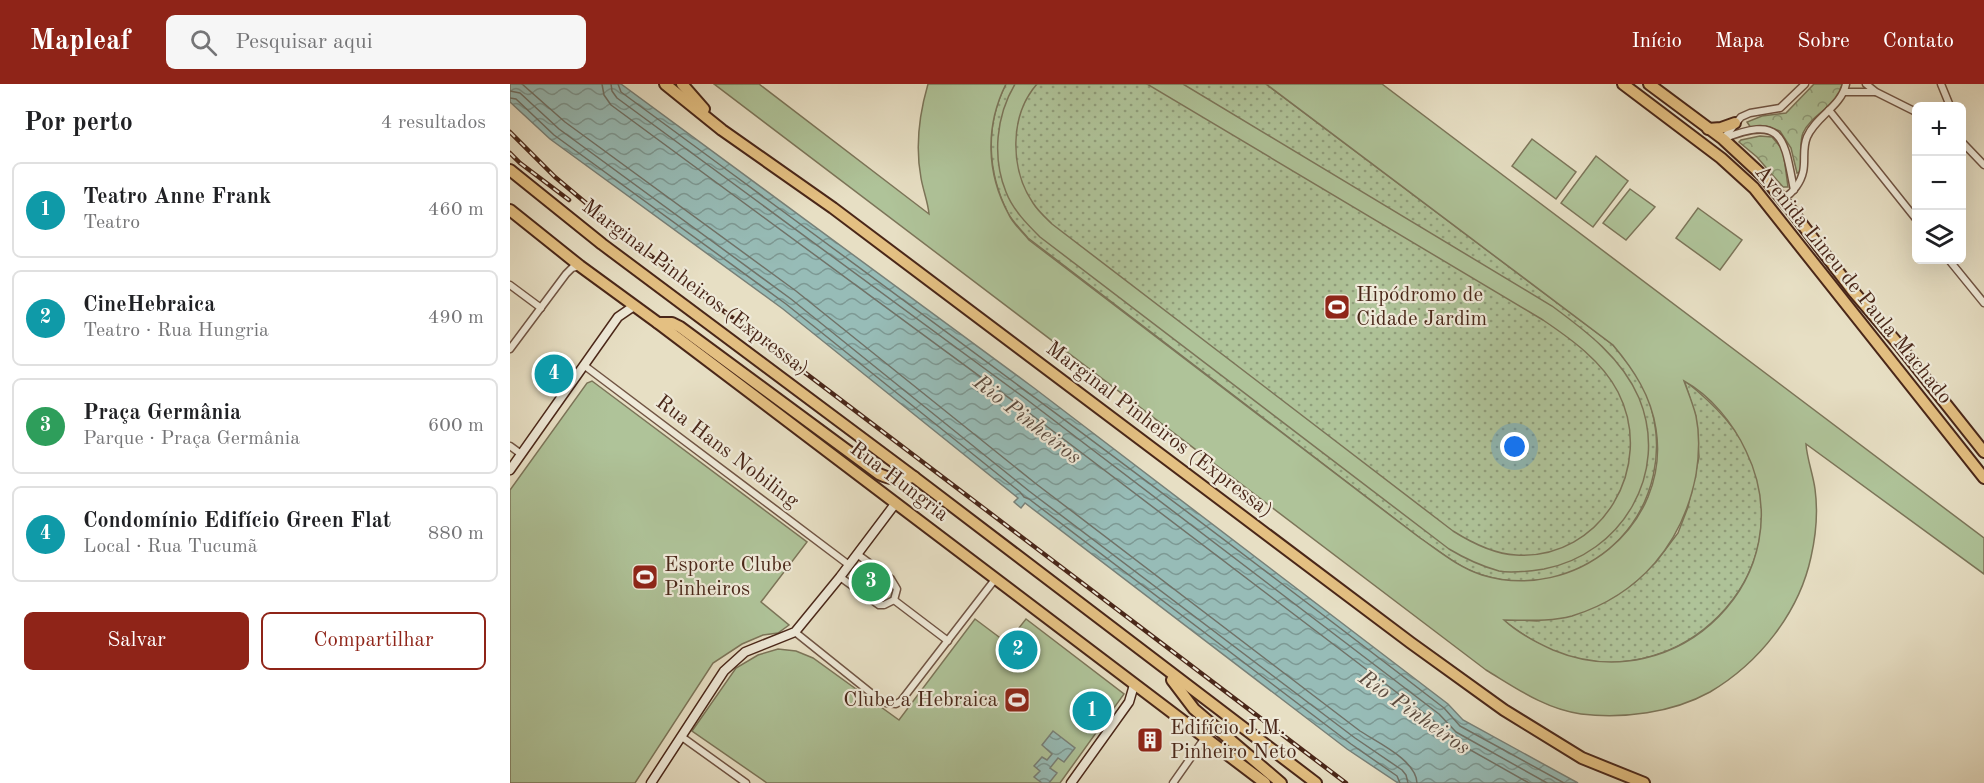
<!DOCTYPE html>
<html lang="pt">
<meta charset="utf-8">
<style>
body{margin:0;font-family:"Old Standard TT",serif;background:#f6f6f6;color:#202124}
.controls{position:absolute;right:18px;top:18px;display:grid;overflow:hidden;border-radius:9px;box-shadow:0 6px 24px #0002}
.controls button{width:54px;height:54px;display:grid;place-items:center;padding:0;border:0;border-bottom:2px solid #e0e0e0;background:#fff;color:#202124;font:30px sans-serif}
.you{position:absolute;left:1005px;top:363px;width:21px;height:21px;margin:-15px;border:4px solid #fff;border-radius:50%;background:#1a73e8;box-shadow:0 0 0 9px #1a73e833}
.badge{display:grid;place-items:center;width:39px;height:39px;border-radius:50%;background:#8f2418;color:#fff;font-size:20px;font-weight:700}
.pin{position:absolute;translate:-50% -50%;border:3px solid #fff;box-shadow:0 2px 6px #0006}
.list{margin:0;padding:0;list-style:none}
h2{display:flex;justify-content:space-between;align-items:center;height:78px;margin:0;padding:0 24px;font-size:26px}
h2 small{font-size:20px;font-weight:400;color:#757577}
.list li{display:grid;grid-template-columns:39px 1fr auto;gap:18px;align-items:center;box-sizing:border-box;height:96px;margin:0 12px 12px;padding:0 12px;border:2px solid #e0e0e0;border-radius:9px}
.list b{display:block;font-size:22px;white-space:nowrap}
.list p{margin:0;font-size:20px;white-space:nowrap;color:#757577}
.list em{font-size:20px;font-style:normal;color:#757577}
.actions{display:flex;gap:12px;padding:18px 24px}
.actions a{flex:1;padding:14px 0;border:2px solid #8f2418;border-radius:9px;text-align:center;font-size:21px;color:#8f2418}
.actions .main{background:#8f2418;color:#fff}
.icon{flex:none;width:33px;height:33px;fill:none;stroke:currentColor;stroke-width:2;stroke-linecap:round;stroke-linejoin:round}
.map{position:relative;flex:none;width:1474px;height:699px;overflow:hidden}
header{display:flex;align-items:center;gap:36px;box-sizing:border-box;height:84px;padding:0 30px;background:#8f2418;color:#fff}
header strong{font-size:28px}
nav{display:flex;gap:33px;margin-inline-start:auto;font-size:21px}
.search{width:420px;height:54px;background:#f6f6f6;display:flex;align-items:center;gap:15px;box-sizing:border-box;padding:0 21px;border-radius:9px;color:#757577;font-size:22px}
main{display:flex}
aside{flex:1;background:#fff}
.map>svg:first-child{display:block}
</style>
<header>
<strong>Mapleaf</strong>
<div class="search"><svg class="icon" aria-label="search" viewBox="0 0 24 24"><circle cx="10" cy="10" r="6"/><path d="M15 15l6 6"/></svg>Pesquisar aqui</div>
<nav><a>Início</a><a>Mapa</a><a>Sobre</a><a>Contato</a></nav>
</header>
<main>
<aside>
<h2>Por perto<small>4 resultados</small></h2>
<ul class="list">
<li><span class="badge" style="background:#0f9aa8">1</span><div><b>Teatro Anne Frank</b><p>Teatro</p></div><em>460 m</em></li>
<li><span class="badge" style="background:#0f9aa8">2</span><div><b>CineHebraica</b><p>Teatro · Rua Hungria</p></div><em>490 m</em></li>
<li><span class="badge" style="background:#2e9e5b">3</span><div><b>Praça Germânia</b><p>Parque · Praça Germânia</p></div><em>600 m</em></li>
<li><span class="badge" style="background:#0f9aa8">4</span><div><b>Condomínio Edifício Green Flat</b><p>Local · Rua Tucumã</p></div><em>880 m</em></li>
</ul>
<div class="actions"><a class="main">Salvar</a><a>Compartilhar</a></div>
</aside>
<div class="map">
<svg width="1474" height="699" viewBox="0 0 1474 699">
<defs>
<pattern id="grass-dots" width="8" height="8" patternUnits="userSpaceOnUse" patternTransform="scale(1.5)"><rect width="8" height="8" fill="#afc399"/><path d="M2 2h.1M6 6h.1" fill="none" stroke="#909e7c" stroke-width="1.8" stroke-linecap="round"/></pattern>
<pattern id="park-crowns" width="20" height="18" patternUnits="userSpaceOnUse" patternTransform="scale(1.5)"><rect width="20" height="18" fill="#afc399"/><path d="M2 6a3 3 0 1 1 6 0M12 15a3 3 0 1 1 6 0" fill="none" stroke="#909e7c"/></pattern>
<pattern id="water-waves" width="16" height="10" patternUnits="userSpaceOnUse" patternTransform="scale(1.5)"><rect width="16" height="10" fill="#97bcb7"/><path d="M0 5q4-4 8 0t8 0" fill="none" stroke="#7d9994"/></pattern>
</defs>
<rect width="100%" height="100%" fill="#e7dfc4"/>
<filter id="stains"><feTurbulence type="fractalNoise" baseFrequency=".00333" numOctaves="4"/><feColorMatrix values="0 0 0 0 .2 0 0 0 0 .09 0 0 0 0 .02 0 0 0 .5 -.17"/></filter>
<radialGradient id="worn" r=".72"><stop offset=".6" stop-color="#630" stop-opacity="0"/><stop offset="1" stop-color="#630" stop-opacity=".3"/></radialGradient>
<g fill="url(#grass-dots)" stroke="#7c7559" stroke-width="1.5">
<path d="M496 0H756L1103 261C1116 277 1131 294 1138 314 1176 419 1081 525 972 491 949 484 929 467 910 454L518 154C511 146 503 138 498 129 477 88 475 41 496 0Z"/>
<path d="M1174 296C1204 320 1231 346 1244 383 1283 496 1172 604 1060 573 1035 566 1013 551 992 535L1027 537 1091 519 1123 500 1146 478 1168 449 1178 423 1189 373 1186 333Z"/>
</g>
<g fill="url(#park-crowns)" stroke="#7c7559" stroke-width="1.5">
<path d="M1304 0H1333C1330 21 1301 30 1293 49 1289 58 1292 77 1291 88L1287 89 1281 64 1270 47 1256 42 1241 44 1237 38 1252 32 1276 29Z"/>
<path d="M1250 52 1262 53 1273 66 1278 103H1273L1247 73 1229 58 1231 56Z"/>
<path d="M348 484 353 485 376 502 378 507 376 511H369L345 494V489Z"/>
</g>
<g fill="#afc399" stroke="#7c7559" stroke-width="1.5" fill-rule="evenodd">
<path d="M204 0H249L419 130C418 118 413 106 411 94 405 62 409 31 418 0H496C475 42 476 89 499 131 503 140 513 148 519 156L910 454C929 467 949 484 972 491 1064 519 1161 442 1146 345 1141 312 1124 286 1103 261L756 0H872L1474 454V490L1296 360C1297 375 1303 390 1305 405 1308 427 1306 451 1301 473 1289 529 1249 579 1200 608 1162 629 1113 635 1071 630 1035 625 1006 604 976 586ZM1174 297C1201 312 1223 339 1236 367 1296 491 1168 618 1043 566 1025 558 1008 549 994 536 1016 536 1040 538 1062 532 1130 511 1173 459 1186 391 1189 372 1190 351 1186 332 1183 320 1178 308 1174 297Z"/>
<path d="M505 0H527C499 32 500 85 523 119 528 127 536 134 542 140L943 447C962 459 983 470 1006 471 1092 476 1146 382 1108 308 1092 277 1061 255 1033 236L637 0H673L1042 222C1076 247 1112 274 1129 314 1160 389 1112 470 1034 485 1020 487 1002 490 989 487 971 482 954 474 939 465L530 153C517 140 503 126 496 108 482 73 486 32 505 0Z"/>
<path d="M1022 55 1066 88 1046 115 1002 82Z"/>
<path d="M1086 72 1118 97 1083 143 1051 119Z"/>
<path d="M1120 105 1145 123 1116 156 1093 139Z"/>
<path d="M1188 124 1232 156 1210 186 1166 154Z"/>
<path d="M82 297 297 458 251 518 279 541 268 549 253 551 232 560 203 579 125 699H0V406L77 299Z"/>
<path d="M465 535 497 559 516 535 614 610 550 699H257L182 647 226 584 248 571 268 565 286 567 303 574 389 636Z"/>
</g>
<g fill="url(#water-waves)" stroke="#788078" stroke-width="1.5">
<path d="M0 0H111L524 304 938 620 953 636 1068 699H888L837 665 515 419 511 424 504 418 508 414 273 225 40 55 0 18Z"/>
<path d="M543 647 565 664 554 678 548 674 540 684 547 689 539 699H532L524 693 530 687 524 682 532 673 537 676 542 670 532 661Z"/>
</g>
<g fill="none" stroke-linecap="round" stroke-linejoin="round">
<g stroke="#707268" stroke-width="1.5">
<path d="M12 0 55 38 286 207 525 399 850 647C868 659 906 676 907 699"/>
<path d="M92 0 94 11 101 21 510 322 923 636 941 655 1019 699"/>
<path d="M101 0 102 7 107 14 516 315 929 630 946 648 1037 699"/>
<path d="M108 0 111 8C387 211 663 414 934 624L950 642 1054 699"/>
<path d="M0 7 10 9 49 45 281 215 519 407 845 654 892 686 896 691 898 699"/>
<path d="M0 14 6 15 44 51 276 220 510 408 514 413 519 415 841 660 887 692 890 699"/>
</g>
<defs>
<g id="street">
<path d="M1356 0 1366 8 1406 28"/>
<path d="M1431 0 1440 22"/>
<path d="M1334 8H1365"/>
<path d="M1319 26 1406 135"/>
<path d="M1213 55C1274 30 1274 55 1284 106"/>
<path d="M1213 55 1231 33 1240 29 1270 24 1295 0"/>
<path d="M1452 58 1474 81"/>
<path d="M1271 114C1278 113 1282 108 1286 103 1300 84 1290 70 1297 53 1306 32 1331 23 1336 0"/>
<path d="M1439 176 1474 219"/>
<path d="M0 201 31 224"/>
<path d="M0 265 56 190 62 184 70 182"/>
<path d="M75 282 339 481"/>
<path d="M0 362 11 370"/>
<path d="M330 493 369 521H374L384 516 387 505 381 495 347 470"/>
<path d="M384 516 438 557"/>
<path d="M285 548 366 613 376 619 386 620 391 617 486 494"/>
<path d="M172 653 236 699"/>
<path d="M663 699 694 655"/>
</g>
<g id="secondary">
<path d="M0 386 108 233 124 222"/>
<path d="M141 699 214 587 235 568 285 548 330 493 385 420"/>
<path d="M561 699 619 618 624 601"/>
</g>
<g id="highway">
<path d="M155 0 212 46 323 124 901 559 994 626 1072 674 1134 699"/>
<path d="M172 0 194 25"/>
<path d="M1113 0 1211 74 1244 104 1474 394"/>
<path d="M1139 0 1213 55 1254 93 1282 127 1343 207 1389 261 1474 368"/>
<path d="M1198 45 1211 44 1225 39"/>
<path d="M0 86 92 160 404 393 806 699"/>
<path d="M0 126 70 182 148 239 755 699"/>
<path d="M148 239H162L170 243 369 390C381 396 391 396 404 393"/>
<path d="M662 596 684 625 771 699"/>
</g>
</defs>
<use href="#street" stroke="#715544" stroke-width="9"/>
<use href="#secondary" stroke="#4a2719" stroke-width="11"/>
<use href="#highway" stroke="#4a2719" stroke-width="14"/>
<use href="#street" stroke="#efead9" stroke-width="6"/>
<use href="#secondary" stroke="#efead9" stroke-width="8"/>
<use href="#highway" stroke="#e4c082" stroke-width="10"/>
<defs>
<g id="rail">
<path d="M0 48 45 93 120 156 836 699"/>
<path d="M0 69 10 79 59 116"/>
</g>
</defs>
<use href="#rail" stroke="#4a2719" stroke-width="4.5"/>
<use href="#rail" stroke="#efead9" stroke-width="2" stroke-dasharray="7" stroke-linecap="butt"/>
</g>
<defs>
<symbol id="stadium-square" viewBox="-11 -11 22 22"><rect x="-9" y="-9" width="18" height="18" rx="4" fill="#8f2418" stroke="#efead9"/><path d="M0-5a6.5 5 0 1 0 0 10a6.5 5 0 1 0 0-10ZM-3.5-1.8h7v3.6h-7Z" fill="#fff"/></symbol>
<symbol id="building-square" viewBox="-11 -11 22 22"><rect x="-9" y="-9" width="18" height="18" rx="4" fill="#8f2418" stroke="#efead9"/><path d="M-4-6H4V6H1V3H-1V6H-4ZM-2.5-4.3h1.7v1.8h-1.7ZM.8-4.3h1.7v1.8H.8ZM-2.5-1h1.7V.8h-1.7ZM.8-1h1.7V.8H.8Z" fill="#fff"/></symbol>
</defs>
<g fill-rule="evenodd">
<use href="#stadium-square" x="812" y="208" width="30" height="30"/>
<use href="#stadium-square" x="120" y="478" width="30" height="30"/>
<use href="#stadium-square" x="492" y="601" width="30" height="30"/>
<use href="#building-square" x="625" y="641" width="30" height="30"/>
</g>
<g text-anchor="middle" dominant-baseline="central" stroke-width="4.5" stroke-linejoin="round" paint-order="stroke">
<g font-size="21" fill="#4a2719" stroke="#efead9">
<text transform="translate(1343 201) rotate(51)">Avenida Lineu de Paula Machado</text>
<text transform="translate(185 204) rotate(37)">Marginal Pinheiros (Expressa)</text>
<text transform="translate(649 346) rotate(37)">Marginal Pinheiros (Expressa)</text>
<text transform="translate(217 368) rotate(37)">Rua Hans Nobiling</text>
<text transform="translate(389 398) rotate(37)">Rua Hungria</text>
</g>
<g font-size="21" fill="#4a2719" stroke="#efead9" text-anchor="start">
<text x="846" y="211">Hipódromo de<tspan x="846" dy="24">Cidade Jardim</tspan></text>
<text x="154" y="481">Esporte Clube<tspan x="154" dy="24">Pinheiros</tspan></text>
<text x="488" y="616" text-anchor="end">Clube a Hebraica</text>
<text x="660" y="644">Edifício J.M.<tspan x="660" dy="24">Pinheiro Neto</tspan></text>
</g>
<g font-size="22" font-style="italic" fill="#5d4c40" stroke="#efead9">
<text transform="translate(517 336) rotate(38)">Rio Pinheiros</text>
<text transform="translate(904 629) rotate(35)">Rio Pinheiros</text>
</g>
</g>
<rect width="100%" height="100%" filter="url(#stains)"/>
<rect width="100%" height="100%" fill="url(#worn)"/>
</svg>
<div class="controls">
<button>+</button>
<button>−</button>
<button><svg class="icon" aria-label="layers" viewBox="0 0 24 24"><path d="M12 4l9 5-9 5-9-5zM3 14l9 5 9-5"/></svg></button>
</div>
<div class="you"></div>
<div class="pin badge" style="left:582px;top:627px;background:#0f9aa8">1</div>
<div class="pin badge" style="left:508px;top:566px;background:#0f9aa8">2</div>
<div class="pin badge" style="left:361px;top:498px;background:#2e9e5b">3</div>
<div class="pin badge" style="left:44px;top:290px;background:#0f9aa8">4</div>
</div>
</main>
